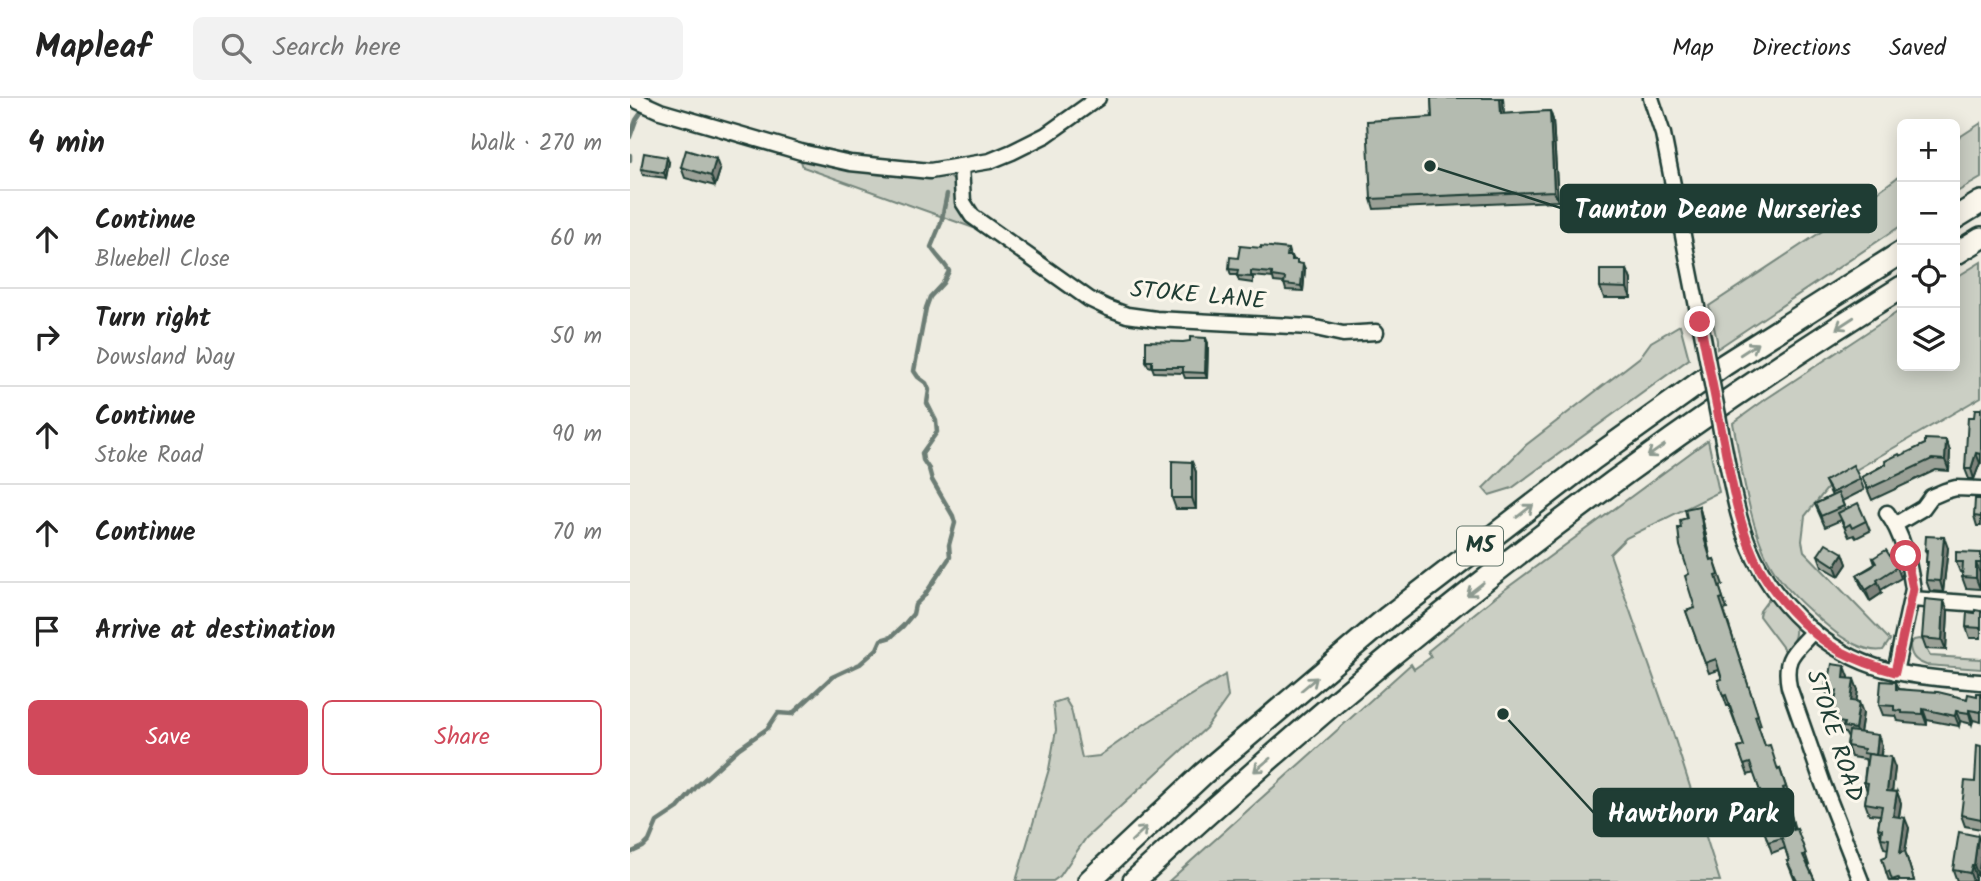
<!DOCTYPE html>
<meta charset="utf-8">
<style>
body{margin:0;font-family:Kalam,sans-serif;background:#f2f2f2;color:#222}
.controls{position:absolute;right:21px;top:21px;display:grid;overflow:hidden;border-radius:10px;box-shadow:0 4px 18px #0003}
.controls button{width:63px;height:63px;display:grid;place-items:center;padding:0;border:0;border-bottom:2px solid #e0e0e0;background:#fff;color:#222;font:35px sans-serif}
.stop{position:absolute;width:21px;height:21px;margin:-16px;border:5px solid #d1495b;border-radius:50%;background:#fff}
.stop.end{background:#d1495b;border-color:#fff;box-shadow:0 2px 7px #0008}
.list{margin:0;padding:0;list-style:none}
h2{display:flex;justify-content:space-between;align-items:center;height:91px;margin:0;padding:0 28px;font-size:30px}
h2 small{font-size:23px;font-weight:400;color:#767676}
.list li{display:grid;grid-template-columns:46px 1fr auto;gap:21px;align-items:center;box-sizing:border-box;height:98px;padding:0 28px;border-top:2px solid #e0e0e0}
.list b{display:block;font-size:26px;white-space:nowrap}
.list p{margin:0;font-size:23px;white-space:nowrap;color:#767676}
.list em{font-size:23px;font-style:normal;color:#767676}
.actions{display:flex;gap:14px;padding:21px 28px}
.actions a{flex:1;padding:16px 0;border:2px solid #d1495b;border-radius:10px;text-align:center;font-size:24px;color:#d1495b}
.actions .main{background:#d1495b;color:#fff}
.icon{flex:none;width:38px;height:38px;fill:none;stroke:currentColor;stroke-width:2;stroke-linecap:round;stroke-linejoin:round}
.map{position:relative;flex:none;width:1351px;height:783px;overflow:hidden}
header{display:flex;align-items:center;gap:42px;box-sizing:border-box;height:98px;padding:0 35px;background:#fff;border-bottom:2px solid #e0e0e0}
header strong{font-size:33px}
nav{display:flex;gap:38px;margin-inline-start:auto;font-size:24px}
.search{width:490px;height:63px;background:#f2f2f2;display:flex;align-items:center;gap:18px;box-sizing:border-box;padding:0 24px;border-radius:10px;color:#767676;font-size:26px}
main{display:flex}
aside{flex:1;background:#fff}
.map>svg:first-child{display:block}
</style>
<header>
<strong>Mapleaf</strong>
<div class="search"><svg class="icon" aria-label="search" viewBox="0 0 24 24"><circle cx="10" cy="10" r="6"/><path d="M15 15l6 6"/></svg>Search here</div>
<nav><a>Map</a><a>Directions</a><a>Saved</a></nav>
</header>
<main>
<aside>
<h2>4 min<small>Walk · 270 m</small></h2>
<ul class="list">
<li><svg class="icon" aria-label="ahead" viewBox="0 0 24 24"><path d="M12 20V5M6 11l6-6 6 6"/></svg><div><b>Continue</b><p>Bluebell Close</p></div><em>60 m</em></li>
<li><svg class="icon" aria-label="right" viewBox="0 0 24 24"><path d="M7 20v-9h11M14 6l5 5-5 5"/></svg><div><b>Turn right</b><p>Dowsland Way</p></div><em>50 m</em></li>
<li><svg class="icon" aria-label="ahead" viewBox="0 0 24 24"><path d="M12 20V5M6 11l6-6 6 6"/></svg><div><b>Continue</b><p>Stoke Road</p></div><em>90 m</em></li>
<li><svg class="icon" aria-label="ahead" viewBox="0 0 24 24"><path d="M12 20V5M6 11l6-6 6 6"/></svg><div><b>Continue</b></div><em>70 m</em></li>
<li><svg class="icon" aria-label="arrive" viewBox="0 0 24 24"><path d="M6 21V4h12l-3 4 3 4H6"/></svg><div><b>Arrive at destination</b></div></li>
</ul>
<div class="actions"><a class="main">Save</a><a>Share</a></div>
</aside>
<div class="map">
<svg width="1351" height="783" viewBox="0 0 1351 783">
<rect width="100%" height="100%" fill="#eeece1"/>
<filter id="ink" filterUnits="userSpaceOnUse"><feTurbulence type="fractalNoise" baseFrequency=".0143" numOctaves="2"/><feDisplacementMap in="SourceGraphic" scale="14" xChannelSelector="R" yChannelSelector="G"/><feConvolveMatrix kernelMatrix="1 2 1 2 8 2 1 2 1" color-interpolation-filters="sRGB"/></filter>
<g filter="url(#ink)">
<g fill="#cbcfc4" stroke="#75867c" stroke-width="2">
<path d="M1351 25V80L1325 95V42Z"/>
<path d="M175 61C211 70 246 79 283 79 294 79 312 73 321 80 330 86 326 96 328 105 330 115 335 122 341 129L173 69 171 63Z"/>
<path d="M1272 76V127L1087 251V242L1079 208 1212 120Z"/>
<path d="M1351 164V299L1200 387 1175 418 1172 443 1174 453 1260 542 1253 552C1235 555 1213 541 1200 530 1176 510 1152 489 1138 462 1118 422 1112 369 1103 325L1136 301 1272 211V268H1325V180Z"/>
<path d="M1050 227 1059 261 882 390 859 397 853 390 896 347 1010 259 1021 244Z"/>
<path d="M1078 342 1089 394 996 440 980 456 1042 632 1090 783H539L781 566 784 571 801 559 798 553 866 498Z"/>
<path d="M1141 498C1158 518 1177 528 1156 554L1129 518 1130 513Z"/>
<path d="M1289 541 1296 543V551L1300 558 1351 561V571L1296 567C1285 563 1280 558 1280 546L1284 542Z"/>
<path d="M595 577 598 599 576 630 456 740 430 778 423 783H386L419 671 426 632 423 605 435 601 441 611 452 660 469 658 516 625Z"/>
</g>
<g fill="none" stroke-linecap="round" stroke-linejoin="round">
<g stroke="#6c7d74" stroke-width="4.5">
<path d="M0 39 6 22 21 0"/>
<path d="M0 57V62"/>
<path d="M0 755 13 749 19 743 27 724 48 710 68 687 108 651 138 630 148 615 162 616 202 579 230 566 247 551 251 542 261 539 273 528 283 516 285 507 294 498 320 459 319 447 325 425 323 418 302 382 299 371 293 362 292 355 307 334 306 323 297 305 299 292 296 285 288 279 284 273 296 210 300 199 313 185 319 173C314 164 306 158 301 149L311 125 317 96"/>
</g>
<defs>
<g id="minor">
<path d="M1 0 30 13 171 54 220 65 300 73 360 63 382 54 416 37 468 0"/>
<path d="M1021 0 1033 36 1070 224"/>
<path d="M331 68 333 104 342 118 459 201 478 210 497 217 526 221 681 229 713 236 746 234"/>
<path d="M1098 369C1104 400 1111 433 1125 461 1152 516 1206 562 1266 574 1294 580 1323 582 1351 584"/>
<path d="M1257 415C1273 436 1279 465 1283 491L1265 574"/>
<path d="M1266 426 1293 410 1301 399 1315 393 1326 390 1351 391"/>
<path d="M1282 501 1351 506"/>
<path d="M1183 533C1165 554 1153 558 1159 589L1193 686 1231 783"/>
</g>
<g id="highway">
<path d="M1325 120 1351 104"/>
<path d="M1325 156 1351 140"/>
<path d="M459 783 573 676 758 519 963 361 1094 267 1272 154"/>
<path d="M504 783C741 563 996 359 1272 189"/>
</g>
</defs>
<use href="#minor" stroke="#1f3d34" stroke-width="19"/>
<use href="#highway" stroke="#1f3d34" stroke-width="26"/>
<use href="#minor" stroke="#fbf7ec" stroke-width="14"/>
<use href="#highway" stroke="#fbf7ec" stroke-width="21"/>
<defs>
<path id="minor-bridge" d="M1070 224 1098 369"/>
</defs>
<use href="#minor-bridge" stroke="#1f3d34" stroke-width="19" stroke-linecap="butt"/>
<use href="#minor-bridge" stroke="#fbf7ec" stroke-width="14"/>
</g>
<g fill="#9ba197" stroke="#1f3d34" stroke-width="2">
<path d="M801 0H873L874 16 920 13 923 22 928 103 744 111 741 101 802 19Z"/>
<path d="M39 64 36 80 13 77 11 71Z"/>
<path d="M51 69 90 72 85 88 55 80Z"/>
<path d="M631 150 658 151 660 158H662L664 162 675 171 673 193 656 192 654 185 644 184 643 180 623 178V185L609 183 607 177H601L599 171Z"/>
<path d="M997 172 1001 182V200H974L970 189Z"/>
<path d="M578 245 577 280H555L553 275 524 274 522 269 518 268 516 263Z"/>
<path d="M1351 311V365H1350L1344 381H1339L1335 371 1344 319Z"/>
<path d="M1320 353 1319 373 1306 372 1242 402 1232 379 1270 358Z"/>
<path d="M562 364 566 374V411H546L542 400Z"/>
<path d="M1230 381 1234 392 1212 403 1215 411 1236 423 1240 433 1226 440 1224 437 1219 439 1211 422 1195 429 1185 406 1202 398 1195 383Z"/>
<path d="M1351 401V428H1347L1344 418Z"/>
<path d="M1069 408 1072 419 1079 453 1081 462 1084 461 1093 487 1089 488 1097 511 1094 512 1131 627 1128 628 1135 648 1148 672 1150 671 1160 700 1157 701 1165 732 1167 731 1179 767H1178L1185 783H1165L1157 763H1159L1155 750 1142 755 1132 726 1141 724 1124 675 1118 677 1108 650 1114 648 1099 608H1097L1088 582 1092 581 1089 572 1079 575 1056 513 1065 510 1051 430 1057 420Z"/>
<path d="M1318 450 1313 494 1300 493 1296 482 1297 467 1296 464 1297 457 1295 452Z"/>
<path d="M1213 455 1217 466 1209 478 1192 468 1188 457Z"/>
<path d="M1351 455 1350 491 1336 490 1332 479V475L1330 474 1326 464Z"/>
<path d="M1243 460 1267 469 1271 480 1251 492 1252 495 1240 503 1231 488 1227 477 1245 466Z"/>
<path d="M1318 513 1316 552 1296 551 1292 540Z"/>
<path d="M1351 513V540H1340L1336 529 1345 515Z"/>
<path d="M1219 579V581L1228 592 1226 603 1233 615 1230 634 1252 647 1251 658 1265 670 1262 693 1267 694 1271 705 1269 719 1279 730 1275 754 1284 783H1259L1256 774 1258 751 1254 750 1248 730 1250 717 1239 716 1235 705 1237 693 1234 684 1236 664 1235 661 1221 659 1217 648 1218 640 1215 635 1209 634 1205 623 1206 621 1203 614 1205 603 1199 602 1195 591Z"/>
<path d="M1266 584 1269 591 1337 601 1347 598 1351 595V624L1343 622 1342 626 1330 623 1329 628 1297 622V627L1275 625V624L1268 623 1266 618 1253 617 1249 607Z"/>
<path d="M1351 648V731L1335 728 1331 717 1345 684Z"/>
<path d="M1348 738 1351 745V758L1348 778 1345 777V783H1327L1323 772Z"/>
</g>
<g fill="#7e837b" stroke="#1f3d34" stroke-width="2">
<path d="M870 0H873L874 25 871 16Z"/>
<path d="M920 13 923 22 928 103 924 93Z"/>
<path d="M37 59 39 64 36 80 34 75Z"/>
<path d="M86 61 90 72 85 88 81 78Z"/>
<path d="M673 166 675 171 673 193 671 188Z"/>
<path d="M997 172 1001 182V200L997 190Z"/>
<path d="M576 240 578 245 577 280 575 275Z"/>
<path d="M1316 342 1320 353 1319 373 1315 362Z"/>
<path d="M1346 355 1350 365 1344 381 1341 371Z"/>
<path d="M562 364 566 374V411L562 400Z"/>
<path d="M1069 408 1072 419 1079 453 1075 443Z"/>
<path d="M1314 439 1318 450 1313 494 1310 483Z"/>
<path d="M1213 455 1217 466 1209 478 1205 468Z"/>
<path d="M1346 465 1350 475V491L1346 480Z"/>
<path d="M1248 484 1252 495 1240 503 1236 492Z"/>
<path d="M1314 503 1318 513 1316 552 1312 542Z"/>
<path d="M1215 568 1219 579 1218 591 1214 580Z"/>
<path d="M1224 581 1228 592 1225 613 1221 603Z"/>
<path d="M1229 604 1233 615 1229 642 1225 631Z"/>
<path d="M1293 611 1297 622V627L1293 616Z"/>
<path d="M1339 612 1343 622 1342 626 1339 615Z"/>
<path d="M1326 613 1330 623 1329 628 1325 618Z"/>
<path d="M1248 637 1252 647 1249 668 1246 657Z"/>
<path d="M1261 659 1265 670 1261 703 1257 693Z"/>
<path d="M1153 690 1157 701 1167 743 1163 732Z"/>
<path d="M1267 694 1271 705 1267 729 1263 718Z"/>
<path d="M1275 720 1279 730 1275 754 1284 783 1270 755Z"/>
<path d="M1348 738 1351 745V758L1348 778 1344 767Z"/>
<path d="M1342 767 1345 777V783H1343L1340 775Z"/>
</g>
<g fill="#b4bbb0" stroke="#1f3d34" stroke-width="2">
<path d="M801 0H870L871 16 920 13 924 93 741 101 737 23 802 19Z"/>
<path d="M56 52 86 61 81 78 51 69Z"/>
<path d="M14 55 37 59 34 75 11 71Z"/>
<path d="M610 148 631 150V148L658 151 657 158H662V162H667V165L673 166 671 188 654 186 655 180 642 178V175L621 173V179L607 178 608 172 599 171 600 159 608 160Z"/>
<path d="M970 172H997V190L970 189Z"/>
<path d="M560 239 576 240 575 275 553 274V269H522V263H516V243L553 244 560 243Z"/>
<path d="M1345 311H1351V356L1346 355 1341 371H1335L1338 319H1344Z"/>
<path d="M1295 341 1316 342 1315 362 1302 361 1238 391 1232 379 1256 366 1255 363 1269 356 1270 358 1295 346Z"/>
<path d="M542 363 562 364V400H542Z"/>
<path d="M1223 367 1230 381 1202 395 1195 383Z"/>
<path d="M1208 395 1214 408 1191 418 1185 406Z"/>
<path d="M1345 401H1351V419L1344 418Z"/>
<path d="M1228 405 1236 423 1222 430 1220 426 1215 429 1208 415Z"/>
<path d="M1069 408 1075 443 1081 462 1084 461 1089 477 1086 478 1093 500 1090 501 1128 617 1125 618 1135 648 1140 647 1148 672 1150 671 1156 689 1153 690 1163 732 1167 731 1176 756 1173 757 1185 783H1167L1157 763H1159L1152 740 1138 744 1132 726 1141 724 1120 665 1114 667 1108 650 1114 648 1096 597 1093 598 1088 582 1092 581 1086 561 1075 565 1056 513 1065 510 1055 478 1059 476 1050 448 1048 430H1051L1050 422 1057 420 1055 411Z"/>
<path d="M1296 438 1314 439 1310 483 1296 482 1298 464H1296L1297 452H1295Z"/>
<path d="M1196 445 1213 455 1205 468 1188 457Z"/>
<path d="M1256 452 1267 469 1247 482 1248 484 1236 492 1227 477 1242 469 1246 465 1243 460Z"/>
<path d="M1326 454 1351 455V465H1346V480L1332 479 1333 464H1326Z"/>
<path d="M1295 501 1314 503 1312 542 1292 540Z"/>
<path d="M1345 512 1351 513V530L1336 529 1337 514 1345 515Z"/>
<path d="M1202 566 1215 568 1214 580 1224 581 1221 603 1229 604 1225 631 1213 629 1214 625 1205 623 1207 615 1203 614 1207 593 1195 591 1197 577H1200Z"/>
<path d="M1251 583 1266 584V591L1308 594 1337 601 1338 596 1347 598V595H1351V614L1339 612V615L1326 613 1325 618 1293 611V616L1272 615V613L1264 612V608L1249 607Z"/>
<path d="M1219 633 1248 637 1246 657 1233 655 1234 651 1217 648Z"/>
<path d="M1347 647 1351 648V721L1331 717 1335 683 1345 684Z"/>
<path d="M1238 656 1261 659 1257 693 1267 694 1263 718 1275 720 1270 755 1275 753 1284 783H1270L1268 780 1262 782 1259 773 1256 774 1252 760 1257 758 1259 741 1251 740 1252 731 1248 730 1252 708 1235 705 1238 685 1234 684Z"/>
<path d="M1329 734 1348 738 1344 767H1342L1340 775 1323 772Z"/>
</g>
<defs><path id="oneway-shaft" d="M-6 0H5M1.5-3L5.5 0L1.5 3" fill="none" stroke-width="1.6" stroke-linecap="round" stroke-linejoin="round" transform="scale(1.75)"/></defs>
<g stroke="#8d9a90">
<use href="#oneway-shaft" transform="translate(1215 225) rotate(147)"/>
<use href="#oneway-shaft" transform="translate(1119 251) rotate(-33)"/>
<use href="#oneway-shaft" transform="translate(1026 353) rotate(145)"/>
<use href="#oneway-shaft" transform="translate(895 413) rotate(-38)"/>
<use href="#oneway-shaft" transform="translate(845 491) rotate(142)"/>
<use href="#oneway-shaft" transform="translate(679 586) rotate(-40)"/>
<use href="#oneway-shaft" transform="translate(632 667) rotate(140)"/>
<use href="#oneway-shaft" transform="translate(509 736) rotate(-43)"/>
</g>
</g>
<g fill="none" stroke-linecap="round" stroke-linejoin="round" filter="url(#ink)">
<path stroke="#d1495b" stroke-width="9" d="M1070 224C1078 264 1086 305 1094 345 1101 383 1108 423 1124 459 1139 493 1177 535 1210 553 1227 562 1246 569 1265 574L1283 491 1276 458"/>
</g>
<g text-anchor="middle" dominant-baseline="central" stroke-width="6" stroke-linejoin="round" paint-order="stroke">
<rect fill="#fbf7ec" stroke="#61756b" stroke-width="2" x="827" y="428.5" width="46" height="39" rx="5"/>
<g font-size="23" font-weight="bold" fill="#1f3d34">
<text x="850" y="448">M5</text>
</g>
<g font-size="24" fill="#1f3d34" stroke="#fbf7ec">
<text transform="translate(568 198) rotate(5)">STOKE LANE</text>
<text transform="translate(1204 638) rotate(72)">STOKE ROAD</text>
</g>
</g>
<path fill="none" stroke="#1f3d34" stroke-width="2.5" d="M800 68L931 110M873 616L964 715"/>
<g fill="#1f3d34" stroke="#fbf7ec" stroke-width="2.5">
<circle cx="800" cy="68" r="7"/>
<circle cx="873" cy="616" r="7"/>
</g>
<g fill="#1f3d34" stroke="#1f3d34" stroke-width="2.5">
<rect x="931" y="87" width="315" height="47" rx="7"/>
<rect x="964" y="691" width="199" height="47" rx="7"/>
</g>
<g font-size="26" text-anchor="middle" font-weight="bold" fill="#fff">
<text x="1088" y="120">Taunton Deane Nurseries</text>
<text x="1063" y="724">Hawthorn Park</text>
</g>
</svg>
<div class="controls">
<button>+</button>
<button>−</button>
<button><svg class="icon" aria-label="locate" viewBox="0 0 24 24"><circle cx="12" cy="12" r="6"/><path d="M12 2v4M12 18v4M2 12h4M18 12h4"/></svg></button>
<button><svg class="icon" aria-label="layers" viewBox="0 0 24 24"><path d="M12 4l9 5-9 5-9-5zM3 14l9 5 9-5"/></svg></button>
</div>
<div class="stop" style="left:1276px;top:458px"></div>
<div class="stop end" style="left:1070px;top:224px"></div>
</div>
</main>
